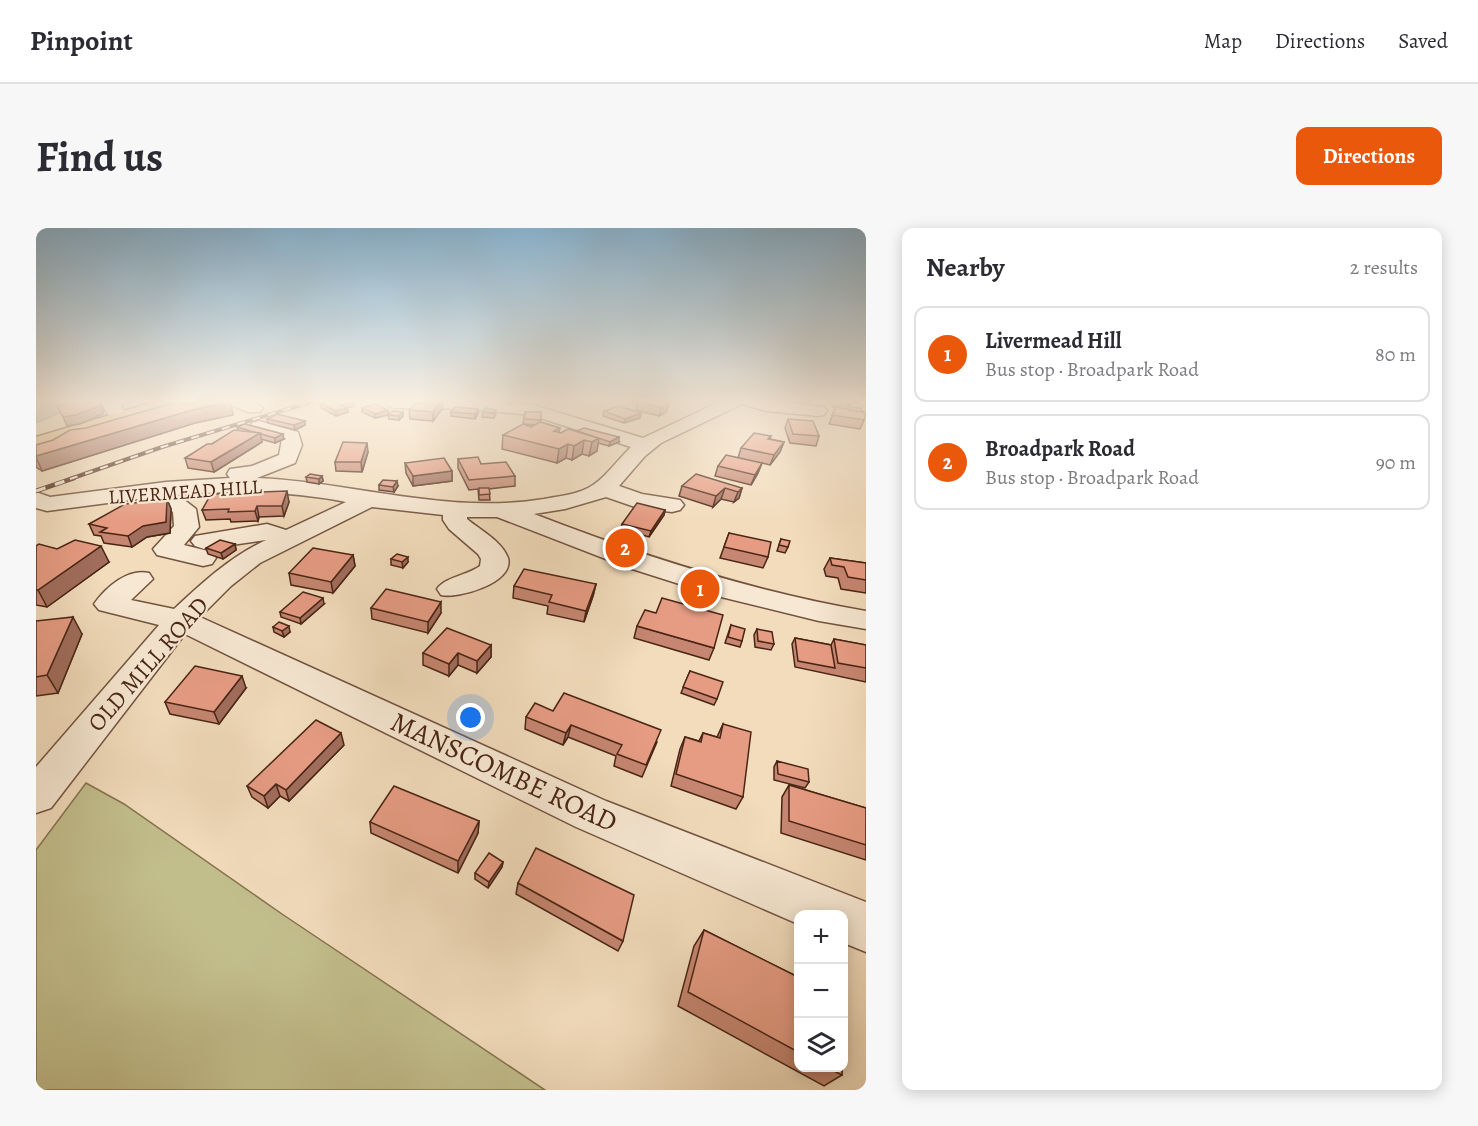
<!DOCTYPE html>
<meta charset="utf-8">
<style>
body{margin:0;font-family:Alegreya,serif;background:#f7f7f7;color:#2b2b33}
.controls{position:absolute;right:18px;bottom:18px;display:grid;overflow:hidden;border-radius:12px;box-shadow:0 3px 15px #0003}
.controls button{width:54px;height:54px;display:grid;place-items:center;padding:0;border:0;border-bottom:2px solid #e1e1e2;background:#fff;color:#2b2b33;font:30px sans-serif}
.you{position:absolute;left:435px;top:490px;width:21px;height:21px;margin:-15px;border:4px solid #fff;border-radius:50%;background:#1a73e8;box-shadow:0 0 0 9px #1a73e833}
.badge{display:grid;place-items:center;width:39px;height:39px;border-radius:50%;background:#ea580c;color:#fff;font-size:20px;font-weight:700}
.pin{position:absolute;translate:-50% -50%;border:3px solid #fff;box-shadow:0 2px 6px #0006}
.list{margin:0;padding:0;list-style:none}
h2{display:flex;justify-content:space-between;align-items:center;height:78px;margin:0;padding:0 24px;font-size:26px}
h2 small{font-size:20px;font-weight:400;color:#7c7c81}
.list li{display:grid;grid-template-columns:39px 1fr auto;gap:18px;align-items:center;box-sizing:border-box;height:96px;margin:0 12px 12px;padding:0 12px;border:2px solid #e1e1e2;border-radius:12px}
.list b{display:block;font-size:22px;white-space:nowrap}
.list p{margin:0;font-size:20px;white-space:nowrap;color:#7c7c81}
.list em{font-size:20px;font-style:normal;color:#7c7c81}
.icon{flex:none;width:33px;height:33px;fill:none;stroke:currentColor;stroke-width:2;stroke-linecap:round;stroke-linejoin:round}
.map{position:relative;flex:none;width:830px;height:862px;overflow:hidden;border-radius:12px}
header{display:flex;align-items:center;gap:36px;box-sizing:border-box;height:84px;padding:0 30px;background:#fff;border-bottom:2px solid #e1e1e2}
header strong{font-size:28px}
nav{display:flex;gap:33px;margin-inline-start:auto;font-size:21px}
.intro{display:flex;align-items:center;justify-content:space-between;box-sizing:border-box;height:144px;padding:0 36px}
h1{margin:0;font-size:42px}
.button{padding:15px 27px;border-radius:12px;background:#ea580c;color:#fff;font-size:21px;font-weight:700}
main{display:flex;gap:36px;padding:0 36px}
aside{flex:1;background:#fff;border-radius:12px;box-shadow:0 3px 15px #0003}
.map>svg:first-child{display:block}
</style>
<header>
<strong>Pinpoint</strong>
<nav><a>Map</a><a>Directions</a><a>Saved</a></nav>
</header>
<div class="intro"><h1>Find us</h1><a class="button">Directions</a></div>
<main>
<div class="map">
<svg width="830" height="862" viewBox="0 0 830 862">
<rect width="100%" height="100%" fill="#f2dcbc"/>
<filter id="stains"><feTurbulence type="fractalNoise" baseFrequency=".00333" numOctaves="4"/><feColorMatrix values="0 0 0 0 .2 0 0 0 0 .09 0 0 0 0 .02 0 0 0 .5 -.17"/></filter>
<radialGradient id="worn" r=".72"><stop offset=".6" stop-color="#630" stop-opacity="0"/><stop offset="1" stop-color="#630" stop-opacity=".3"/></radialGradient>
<path fill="#c2be8c" stroke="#867250" stroke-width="1.5" d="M50 555 88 576 246 686 509 862H0V622Z"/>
<path fill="#9cbab7" stroke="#7b7e76" stroke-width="1.5" d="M0 172H53L0 195Z"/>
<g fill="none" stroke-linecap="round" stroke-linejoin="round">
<defs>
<g id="minor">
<path d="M67 172H92L85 177 92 191 89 195H77L65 175Z"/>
<path d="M191 172H215L227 180 224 184H212L193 176Z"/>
<path d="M353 172H450L497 177 607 210 687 172H730L788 179 791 183 788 187 782 188 731 183 706 176 625 215 609 228 583 258 606 266 644 272 648 277 644 282 636 284 602 280 570 269 529 281 498 286C606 328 715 363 830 383V401L783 393 681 368 593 340 461 289H431V291C444 302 466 313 472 330 479 355 421 371 405 367L401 361C409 349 432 347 444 338L445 331 442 326 413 301 407 292V287L336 279 224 335 195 358 164 389 570 573 830 674V724L808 715V686H762V696L540 599 149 406 15 580 0 585V539L123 397 63 382 58 376C70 359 92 340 113 345L117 351 95 372 138 381C167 354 194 329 230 312L168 321 159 318 155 313 159 308 231 296 250 302 310 274C254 263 199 262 142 267L160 281 163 299 148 317 176 324 180 330 176 336 167 338 121 327 117 321 138 298 137 284 117 269 11 283 0 280V264L14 269 130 254 194 250 191 246 194 241 216 238 243 227 246 211 216 203 214 199 216 195 223 193 262 204 266 217 259 235 221 250C317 254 411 287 508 271 523 268 539 267 552 260 569 251 581 232 595 219L495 187 434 181 360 180 354 179 351 175Z"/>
</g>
<path id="major" d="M124 172H151L149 176 0 221V209Z"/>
</defs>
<use href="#minor" stroke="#73533f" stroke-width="3"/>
<use href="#major" stroke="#492515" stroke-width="3"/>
<use href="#minor" fill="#f7e8d3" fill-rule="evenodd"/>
<use href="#major" fill="#e9be7e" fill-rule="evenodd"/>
<defs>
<path id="rail-far1" d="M34 251 126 219 282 172"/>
<path id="rail" d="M0 263 38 250"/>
</defs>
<use href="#rail-far1" stroke="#492515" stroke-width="4"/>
<use href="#rail" stroke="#492515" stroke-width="4.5"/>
<use href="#rail-far1" stroke="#f7e8d3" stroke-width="2" stroke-dasharray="8" stroke-linecap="butt"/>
<use href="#rail" stroke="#f7e8d3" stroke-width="3" stroke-dasharray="10" stroke-linecap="butt"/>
</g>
<g fill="#c68671" stroke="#492515" stroke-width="1.5">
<path d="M462 172H483L482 174 477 173 475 176Z"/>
<path d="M599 172H627V174L633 176 630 184 623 188 600 182 601 176 599 175Z"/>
<path d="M752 172H775L774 176Z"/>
<path d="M795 172H823L821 175H810L813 177 812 179 828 192 824 201 793 196 799 181 796 178 797 174Z"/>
<path d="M194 174 197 187 159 195 6 243 0 239V217L150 177Z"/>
<path d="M317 174 318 178 311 180 312 184 300 188 285 180 284 176Z"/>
<path d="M326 180 352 182V186L367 184V188L363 192 353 191 352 187 339 190 326 184Z"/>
<path d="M406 181 397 193 374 191 373 182Z"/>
<path d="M442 181V185L439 191 415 188V184Z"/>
<path d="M568 183 605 185 604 190 588 195 567 188Z"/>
<path d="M447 184 460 186 458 190 446 189Z"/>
<path d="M489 184H505L504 194 524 200 523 204 525 205 532 201 583 214 573 218 562 215 561 223 553 228 546 226 536 232 530 230 521 235 466 221 467 207 499 197 487 196Z"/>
<path d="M231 191 269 193V197L259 202 232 195Z"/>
<path d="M752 191 783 208 780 218 754 215 749 200Z"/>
<path d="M201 199 248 211 239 215 225 211 226 214 178 244 152 240 149 230 202 202Z"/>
<path d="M735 208 734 211 748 214 744 224 734 237 726 235 722 245 715 257 679 248 682 238 702 230 705 220Z"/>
<path d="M332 224 326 244 300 243 299 234Z"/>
<path d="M422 231 445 236 479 248V258L453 261 454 272H443L442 261 433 262 422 240Z"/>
<path d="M369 235 416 243V253L377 258 370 245Z"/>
<path d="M286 248 287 253 283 256 271 254 270 249Z"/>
<path d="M343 257 362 258 358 264 343 262Z"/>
<path d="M646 258 706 260 703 270 698 274 685 271 677 279 643 268Z"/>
<path d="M131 271 135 281 134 305 111 309 96 319 68 315 65 308 58 307 53 296Z"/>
<path d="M253 274 248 288 223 289 222 293 195 294 194 291 170 292 166 282Z"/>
<path d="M629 282 628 287 613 309 585 301 586 296Z"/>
<path d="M693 305 732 329 727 340 684 330Z"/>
<path d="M745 311 752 319 749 325 741 323Z"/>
<path d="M199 316 200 322 187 331 172 326 170 320Z"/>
<path d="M0 318 21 321 73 334 11 379 0 377Z"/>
<path d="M317 327 319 338 297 365 255 357 253 345Z"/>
<path d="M794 330 830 335V365L805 361 802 350 790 348 788 341Z"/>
<path d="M355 331 372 334 367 340 355 337Z"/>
<path d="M560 356 557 368 548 394 511 386 512 378 477 370 478 358Z"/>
<path d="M288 376 265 396 245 389 244 384Z"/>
<path d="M335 380 405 385 392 405 336 391Z"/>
<path d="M0 393 46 406 22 465 0 468Z"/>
<path d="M695 397 706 413 704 419 689 415Z"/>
<path d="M601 398 678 420 673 432 598 410Z"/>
<path d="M237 399 254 404 248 409 238 404Z"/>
<path d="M721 401 738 416 735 422 719 419 718 407Z"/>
<path d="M759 410 795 417 798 411 830 417V454L759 439 756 416Z"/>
<path d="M455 417V429L441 445 422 437 413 448 387 437V425Z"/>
<path d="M654 443 681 471 678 477 645 465Z"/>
<path d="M210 460 183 496 134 486 129 474Z"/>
<path d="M517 483 621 514 606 549 578 538 580 528 532 509 527 517 489 501 490 489Z"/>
<path d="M687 496 707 569 700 581 635 558 644 521 649 509 663 513 667 505 681 509Z"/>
<path d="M308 517 253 573 244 568 232 580 216 569 211 558Z"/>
<path d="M741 533 773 554 769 560 738 552V539Z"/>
<path d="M753 557 830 580V632L745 605 746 569Z"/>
<path d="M443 593 442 605 422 645 335 605 334 594Z"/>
<path d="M467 634 466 639 452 660 439 651V645Z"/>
<path d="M482 655 587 713 582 723 480 666Z"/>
<path d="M668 702 762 749V840H806V847L788 858 642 778 658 718Z"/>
</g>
<g fill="#a16d5c" stroke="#492515" stroke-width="1.5">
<path d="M64 172 67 180V186L44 196 31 198 27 189Z"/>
<path d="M238 172H247L239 175Z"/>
<path d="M406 172V181L397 193V184Z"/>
<path d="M194 174 197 187 159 195 6 243 0 229V228L156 182Z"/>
<path d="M317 174 318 178 306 182 305 177Z"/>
<path d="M633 176 630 184 623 188 625 180Z"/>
<path d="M311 180 312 184 300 188V183Z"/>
<path d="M442 181V185L439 191V186Z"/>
<path d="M352 182V187L339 190V186Z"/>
<path d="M367 184V188L363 192V188Z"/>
<path d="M605 185 604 190 588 195 589 191Z"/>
<path d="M269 193V197L259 202 258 197Z"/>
<path d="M224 205 226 214 178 244 175 234Z"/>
<path d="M247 206 248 211 239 215V210Z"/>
<path d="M583 209V214L573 218 574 214Z"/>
<path d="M563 210 561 223 553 228 556 214Z"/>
<path d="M548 212 546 226 536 232 538 218Z"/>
<path d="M748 214 744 224 734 237 738 227Z"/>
<path d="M331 215 332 224 326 244 325 234Z"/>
<path d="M532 216 530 230 521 235 523 221Z"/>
<path d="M726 235 722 245 715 257 719 247Z"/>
<path d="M416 243V253L377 258V248Z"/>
<path d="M286 248 287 253 283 256V251Z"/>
<path d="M361 253 362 258 358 264 357 259Z"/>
<path d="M689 260 685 271 677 279 680 268Z"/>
<path d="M706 260 703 270 698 274 702 264Z"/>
<path d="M251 263 253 274 248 288 246 278Z"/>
<path d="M131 271 135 281 134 305 111 309 96 319 92 308Z"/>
<path d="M221 278 223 289 222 293 219 283Z"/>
<path d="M629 282 628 287 613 309 615 303Z"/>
<path d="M199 316 200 322 187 331 185 325Z"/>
<path d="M65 318 73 334 11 379 2 362Z"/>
<path d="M317 327 319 338 297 365 295 354Z"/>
<path d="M372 329V334L367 340 366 334Z"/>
<path d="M560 356 557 368 548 394 550 383Z"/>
<path d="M287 370 288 376 265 396 264 390Z"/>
<path d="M405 374V385L392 405V394Z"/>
<path d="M37 389 46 406 22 465 11 447Z"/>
<path d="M253 398 254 404 248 409 246 403Z"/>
<path d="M455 417V429L441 445V433Z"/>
<path d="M422 425V437L413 448V436Z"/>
<path d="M206 448 210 460 183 496 178 484Z"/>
<path d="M535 497 532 509 527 517 530 505Z"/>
<path d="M305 505 308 517 253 573 250 562Z"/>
<path d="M240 556 244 568 232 580 228 568Z"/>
<path d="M443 593 442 605 422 645V633Z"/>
<path d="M467 634 466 639 452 660 453 654Z"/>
</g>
<g fill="#e69c83" stroke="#492515" stroke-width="1.5">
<path d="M39 172H64V178L40 187 27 189 21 179Z"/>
<path d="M168 172H190L194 174 156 182 0 228V217L17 212 34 202 50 200 140 174 150 177Z"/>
<path d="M298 172H314L317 174 305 177 311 180 300 183 284 176Z"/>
<path d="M393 172H406L397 184 373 182 379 175 390 176Z"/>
<path d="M603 172H623L622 173 633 176 625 180 601 173Z"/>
<path d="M797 173 808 174 813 177H802Z"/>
<path d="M339 176 352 182 339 186 326 180Z"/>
<path d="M583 178 605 185 589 191 568 183Z"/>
<path d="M419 179 442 181 439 186 415 184Z"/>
<path d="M800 179 830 184 828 192 796 187Z"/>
<path d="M812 179 825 180 827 184 813 182Z"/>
<path d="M449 180 460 182 458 185 447 184Z"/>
<path d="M357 183 367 184 363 188 352 187Z"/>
<path d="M489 184H505V192L488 191Z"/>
<path d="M241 186 269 193 258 197 231 191Z"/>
<path d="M752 191 777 193 783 208 757 206Z"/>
<path d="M504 194 524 200 518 203 525 205 532 201 563 210 556 214 548 212 538 218 532 216 523 221 467 207 487 196 495 199Z"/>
<path d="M209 196 247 206 239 210 201 199Z"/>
<path d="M548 200 583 209 574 214 541 203Z"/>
<path d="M198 202 224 205 175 234 149 230 171 216H176Z"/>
<path d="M718 205 735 208 732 211 748 214 738 227 705 220Z"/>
<path d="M307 214 331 215 325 234H299Z"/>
<path d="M690 227 726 235 719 247 682 238Z"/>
<path d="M442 229 445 236 470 234 479 248 433 252 422 231Z"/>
<path d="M408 230 416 243 377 248 369 235Z"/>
<path d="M274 246 286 248 283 251 270 249Z"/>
<path d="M660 246 706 260 702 264 689 260 680 268 646 258Z"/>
<path d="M347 252 361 253 357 259 343 257Z"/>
<path d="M443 260H453L454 266 443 267Z"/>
<path d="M251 263 246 278H221L219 283 192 284 193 281 166 282 175 266Z"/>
<path d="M131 271 130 294 107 298 92 308 64 304 71 300 53 296 89 276Z"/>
<path d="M601 275 629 282 615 303 586 296Z"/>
<path d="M693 305 735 314 732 329 688 319Z"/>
<path d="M745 311 754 313 752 319 743 317Z"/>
<path d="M39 312 65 318 2 362H0V318L3 316 21 321Z"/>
<path d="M184 312 199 316 185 325 170 320Z"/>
<path d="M277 320 317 327 295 354 253 345Z"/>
<path d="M361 326 372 329 366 334 355 331Z"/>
<path d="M794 330 830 335V352L812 349 808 339 796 337Z"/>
<path d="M488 341 560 356 550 383 513 374 516 367 478 358Z"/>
<path d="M350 361 405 374 392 394 335 380Z"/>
<path d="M267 364 287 370 264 390 244 384Z"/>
<path d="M626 370 687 387 678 420 601 398 609 382 620 385Z"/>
<path d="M37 389 11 447 0 449V393Z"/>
<path d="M243 394 253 398 246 403 237 399Z"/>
<path d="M695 397 709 401 706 413 692 409Z"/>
<path d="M411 400 455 417 441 433 422 425 413 436 387 425Z"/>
<path d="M721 401 736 404 738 416 722 413Z"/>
<path d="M759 410 795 417 799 440 762 433Z"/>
<path d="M798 411 830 417V440L802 435Z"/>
<path d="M159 438 206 448 178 484 129 474Z"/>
<path d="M654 443 687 454 681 471 647 459Z"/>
<path d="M528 465 625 502 610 537 581 526 586 517 535 497 530 505 490 489 499 475 517 483Z"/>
<path d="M280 492 305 505 250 562 240 556 228 568 211 558Z"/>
<path d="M687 496 715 504 707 569 640 546 649 509 665 514 667 505 684 510Z"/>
<path d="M741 533 772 541 773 554 742 546Z"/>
<path d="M753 557 830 580V617L753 593Z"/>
<path d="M358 558 443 593 422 633 334 594Z"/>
<path d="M500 620 598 667 587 713 482 655Z"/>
<path d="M453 625 467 634 453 654 439 645Z"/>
<path d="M668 702 762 749V824L652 764Z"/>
<path d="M807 771 811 773 807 824Z"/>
<path d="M792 840H806V847Z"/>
</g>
<linearGradient id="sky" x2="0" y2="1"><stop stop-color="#89b6d4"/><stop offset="0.59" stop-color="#f9efe1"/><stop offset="1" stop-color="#f9efe1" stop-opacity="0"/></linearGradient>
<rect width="830" height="293" fill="url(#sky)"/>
<g text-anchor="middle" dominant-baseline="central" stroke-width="4.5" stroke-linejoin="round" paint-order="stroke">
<g font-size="20" fill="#492515" stroke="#f7e8d3">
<text transform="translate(149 264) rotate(-4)">LIVERMEAD HILL</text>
</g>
<g font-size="24" fill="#492515" stroke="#f7e8d3">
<text transform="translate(112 436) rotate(-49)">OLD MILL ROAD</text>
</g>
<g font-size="28" fill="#492515" stroke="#f7e8d3">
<text transform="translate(468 544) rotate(25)">MANSCOMBE ROAD</text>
</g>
</g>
<rect width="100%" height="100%" filter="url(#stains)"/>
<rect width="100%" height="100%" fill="url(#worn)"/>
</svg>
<div class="controls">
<button>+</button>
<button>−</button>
<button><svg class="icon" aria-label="layers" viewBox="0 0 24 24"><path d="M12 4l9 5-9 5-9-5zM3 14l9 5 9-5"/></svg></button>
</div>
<div class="you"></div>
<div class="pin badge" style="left:664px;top:361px">1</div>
<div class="pin badge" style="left:589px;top:320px">2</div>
</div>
<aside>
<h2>Nearby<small>2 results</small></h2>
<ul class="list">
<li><span class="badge">1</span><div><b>Livermead Hill</b><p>Bus stop · Broadpark Road</p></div><em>80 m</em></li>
<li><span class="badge">2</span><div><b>Broadpark Road</b><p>Bus stop · Broadpark Road</p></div><em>90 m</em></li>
</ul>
</aside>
</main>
